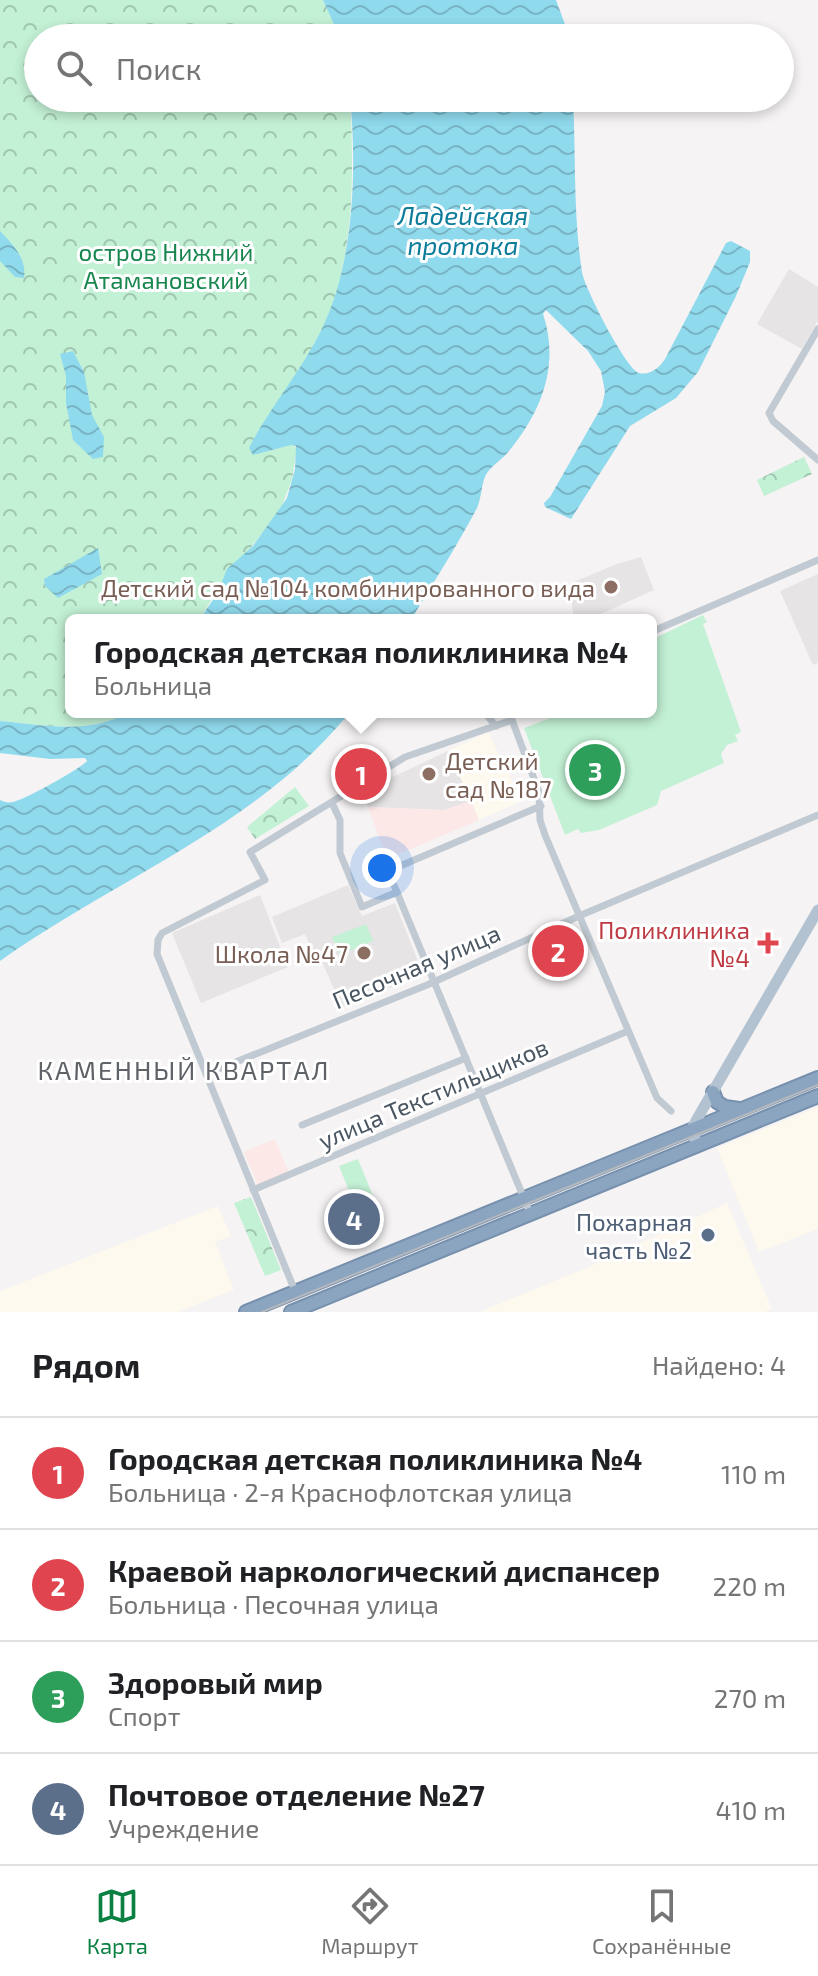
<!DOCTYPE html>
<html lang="ru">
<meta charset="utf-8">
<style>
body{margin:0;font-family:"Exo 2",sans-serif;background:#f2f2f2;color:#202124}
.you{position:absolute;left:382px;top:868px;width:28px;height:28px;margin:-20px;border:6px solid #fff;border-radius:50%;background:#1a73e8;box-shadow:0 0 0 12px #1a73e833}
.badge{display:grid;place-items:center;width:52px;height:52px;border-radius:50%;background:#0b8043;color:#fff;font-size:26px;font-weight:700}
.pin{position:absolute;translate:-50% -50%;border:4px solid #fff;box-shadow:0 2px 8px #0006}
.popup{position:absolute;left:65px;top:614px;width:592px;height:104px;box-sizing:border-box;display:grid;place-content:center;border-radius:12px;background:#fff;filter:drop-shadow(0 2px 6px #0005);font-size:26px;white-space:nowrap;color:#757577}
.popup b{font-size:30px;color:#202124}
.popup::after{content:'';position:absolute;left:50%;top:100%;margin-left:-16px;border:16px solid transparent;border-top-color:#fff}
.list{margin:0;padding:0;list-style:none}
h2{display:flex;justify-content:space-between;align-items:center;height:104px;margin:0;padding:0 32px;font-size:34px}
h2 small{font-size:26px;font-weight:400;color:#757577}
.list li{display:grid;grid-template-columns:52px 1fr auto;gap:24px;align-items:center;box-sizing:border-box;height:112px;padding:0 32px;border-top:2px solid #e0e0e0}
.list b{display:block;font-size:30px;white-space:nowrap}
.list p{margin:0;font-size:26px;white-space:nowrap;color:#757577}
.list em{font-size:26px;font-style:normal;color:#757577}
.icon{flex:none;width:44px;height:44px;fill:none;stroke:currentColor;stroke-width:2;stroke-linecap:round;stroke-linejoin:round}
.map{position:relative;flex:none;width:818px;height:1312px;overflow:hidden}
.search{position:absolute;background:#fff;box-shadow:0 4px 12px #0003;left:24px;right:24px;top:24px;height:88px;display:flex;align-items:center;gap:20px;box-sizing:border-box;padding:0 28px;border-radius:44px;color:#757577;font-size:30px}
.sheet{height:552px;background:#fff}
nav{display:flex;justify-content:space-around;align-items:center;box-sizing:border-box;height:112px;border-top:2px solid #e0e0e0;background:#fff;font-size:22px;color:#757577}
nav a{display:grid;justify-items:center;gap:4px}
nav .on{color:#0b8043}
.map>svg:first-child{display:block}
</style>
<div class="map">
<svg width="818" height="1312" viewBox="0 0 818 1312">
<defs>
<pattern id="forest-crowns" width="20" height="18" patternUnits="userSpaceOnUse" patternTransform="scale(2)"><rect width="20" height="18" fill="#c3f1d5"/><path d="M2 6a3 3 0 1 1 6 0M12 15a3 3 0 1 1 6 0" fill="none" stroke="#a0c6b0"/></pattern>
<pattern id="water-waves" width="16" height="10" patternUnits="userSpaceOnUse" patternTransform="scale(2)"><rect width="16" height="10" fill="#90daee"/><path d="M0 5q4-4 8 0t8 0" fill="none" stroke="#78b4c4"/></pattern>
</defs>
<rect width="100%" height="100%" fill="#f5f3f3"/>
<g fill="#fdf9ef">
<path d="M488 732 522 801 479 820 448 751Z"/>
<path d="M818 1107V1229L759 1252 717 1148Z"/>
<path d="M727 1203 772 1309 764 1312H479L584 1269Z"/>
<path d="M218 1206 231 1236 215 1242 234 1290 177 1312H0V1291Z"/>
</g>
<g fill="#e6e4e5">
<path d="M789 269 818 287V321L802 349 757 324Z"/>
<path d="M641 557 654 590 587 620H574L569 584 617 564Z"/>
<path d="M818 574V663L813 665 780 591Z"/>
<path d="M448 751 471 801 444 810 368 807 363 791Z"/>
<path d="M348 885 362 916 395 903 423 974 342 1007 322 962 318 964 305 934 282 943 272 917Z"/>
<path d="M260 895 288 967 201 1003 172 933Z"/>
</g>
<g fill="#fce8e6">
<path d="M471 801 479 820 387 859 368 807 444 810Z"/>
<path d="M573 930 584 955 544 972 533 948Z"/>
<path d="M275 1139 289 1173 258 1185 244 1152Z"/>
</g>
<g fill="url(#forest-crowns)">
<path d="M0 0H323L340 38H38V98H350C354 168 355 258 325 323 305 365 277 406 251 445H292L297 448 292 479 280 511 220 586 199 620H71V712H130C88 735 45 725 0 721Z"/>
<path d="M804 457 812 474 764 496 757 480Z"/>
<path d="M295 787 309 806 255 839 247 827Z"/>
<path d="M251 1197 281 1270 265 1276 234 1203Z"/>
</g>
<g fill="#c3f1d5">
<path d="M703 615 707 622 703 624 741 732 735 735 738 741 727 745 721 754 724 763 661 791 657 805 599 830 581 833 578 829 565 835 524 728 566 712H651V640Z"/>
<path d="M366 924 373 941 340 955 332 937Z"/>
<path d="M358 1159 373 1196 354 1203 339 1166Z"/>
</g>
<g fill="url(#water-waves)">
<path d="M323 0H556L570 38H340Z"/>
<path d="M350 98H573C576 155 573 215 582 272 584 287 626 369 639 373 650 376 660 367 665 359L726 243 731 241 750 251V262L736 296 698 372 676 398 630 426 571 519 545 507 544 503 550 497 602 406 605 392 601 371 588 351 546 310 543 314C560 364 542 411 509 451 503 459 493 464 487 473 481 482 482 497 477 508 457 546 433 583 411 620H199L217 594 227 569 253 546 287 498 295 469 296 446 291 445 253 455 249 448C271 405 305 367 325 322 354 258 357 167 350 98Z"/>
<path d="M0 231C13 245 27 258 24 278L15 277 0 261Z"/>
<path d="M73 351 84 372 92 415 104 437 103 457 93 459 73 440 66 403V376L60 354Z"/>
<path d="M98 548 102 574 58 598 45 586 44 579Z"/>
<path d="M130 712H350C258 826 117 878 0 961V800C5 802 7 803 13 802 24 800 80 769 87 761L85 758 50 759 0 753V721C45 725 88 735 130 712Z"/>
</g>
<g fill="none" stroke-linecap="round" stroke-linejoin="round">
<defs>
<g id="highway">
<path d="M713 1092 717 1102 725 1107 739 1109"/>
<path d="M246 1312 818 1078"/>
<path d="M291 1312 818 1096"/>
</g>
</defs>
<use href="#highway" stroke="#7690ad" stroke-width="16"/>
<g stroke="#c1cad2" stroke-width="7">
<path d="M818 329 769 413 773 421 818 460"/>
<path d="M651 632 818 560"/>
<path d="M484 712 496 726"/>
<path d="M509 712 539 792 540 820 545 835 657 1098 671 1111"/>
<path d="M332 803 340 820V853L362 907 397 892"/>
<path d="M206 1074 427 985 579 916 818 815"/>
<path d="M302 1125 466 1058"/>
<path d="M253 1190 628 1031"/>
<path d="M530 1213 391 878 393 869 541 806"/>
<path d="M295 1291 157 954 158 940 162 933 265 880 250 852 405 757 512 720"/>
</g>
<path stroke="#b3c2d1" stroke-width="11" d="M697 1145 692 1129 697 1119 818 910"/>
<use href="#highway" stroke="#8ba5c1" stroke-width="12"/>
<path stroke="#b5b8bd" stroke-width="2" d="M262 1312 818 1085"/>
</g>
<g fill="#8d6e63" stroke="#fff" stroke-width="3">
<circle cx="611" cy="587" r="8"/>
<circle cx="429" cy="774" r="8"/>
<circle cx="364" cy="953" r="8"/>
</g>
<path fill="#e0444e" stroke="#fff" stroke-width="3" d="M764 931h8v8h8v8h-8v8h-8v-8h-8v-8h8z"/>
<circle fill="#5c6f8a" stroke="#fff" stroke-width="3" cx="708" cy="1235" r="8"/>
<g text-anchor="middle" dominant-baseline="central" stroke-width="6" stroke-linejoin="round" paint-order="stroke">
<g font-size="24" fill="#17864f" stroke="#fff">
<text x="166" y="251">остров Нижний<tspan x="166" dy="28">Атамановский</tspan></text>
</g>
<g font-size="24" fill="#785e54" stroke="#fff" text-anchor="end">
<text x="595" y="587">Детский сад №104 комбинированного вида</text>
<text x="445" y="760" text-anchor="start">Детский<tspan x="445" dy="28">сад №187</tspan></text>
<text x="348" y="953">Школа №47</text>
</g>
<g font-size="24" fill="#be3a42" stroke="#fff" text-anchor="end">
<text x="750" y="929">Поликлиника<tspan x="750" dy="28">№4</tspan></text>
</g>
<g font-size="24" fill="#4a5661" stroke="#fff">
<text transform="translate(416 966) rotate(-23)">Песочная улица</text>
<text transform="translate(433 1093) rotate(-23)">улица Текстильщиков</text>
</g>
<g font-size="24" fill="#4e5e75" stroke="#fff" text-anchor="end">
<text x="692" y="1221">Пожарная<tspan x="692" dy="28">часть №2</tspan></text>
</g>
<g font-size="26" font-style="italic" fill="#0c7c9b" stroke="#fff">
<text x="463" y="214">Ладейская<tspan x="463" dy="30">протока</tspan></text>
</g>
<g font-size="26" letter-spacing="2" fill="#5f6368" stroke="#fff">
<text x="184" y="1069">КАМЕННЫЙ КВАРТАЛ</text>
</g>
</g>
</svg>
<div class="you"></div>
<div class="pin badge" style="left:361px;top:774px;background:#e0444e">1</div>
<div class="popup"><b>Городская детская поликлиника №4</b>Больница</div>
<div class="pin badge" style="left:558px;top:951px;background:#e0444e">2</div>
<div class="pin badge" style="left:595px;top:770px;background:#2e9e5b">3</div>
<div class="pin badge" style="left:354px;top:1219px;background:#5c6f8a">4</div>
<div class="search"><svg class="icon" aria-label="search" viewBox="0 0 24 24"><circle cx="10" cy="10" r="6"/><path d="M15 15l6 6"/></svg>Поиск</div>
</div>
<section class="sheet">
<h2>Рядом<small>Найдено: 4</small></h2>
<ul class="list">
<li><span class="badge" style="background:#e0444e">1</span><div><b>Городская детская поликлиника №4</b><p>Больница · 2-я Краснофлотская улица</p></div><em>110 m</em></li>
<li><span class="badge" style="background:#e0444e">2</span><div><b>Краевой наркологический диспансер</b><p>Больница · Песочная улица</p></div><em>220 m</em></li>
<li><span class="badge" style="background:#2e9e5b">3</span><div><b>Здоровый мир</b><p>Спорт</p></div><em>270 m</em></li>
<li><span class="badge" style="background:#5c6f8a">4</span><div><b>Почтовое отделение №27</b><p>Учреждение</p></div><em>410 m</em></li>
</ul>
</section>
<nav>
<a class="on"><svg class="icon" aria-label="map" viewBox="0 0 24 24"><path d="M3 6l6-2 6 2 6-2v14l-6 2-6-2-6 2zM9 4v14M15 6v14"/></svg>Карта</a>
<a><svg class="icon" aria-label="directions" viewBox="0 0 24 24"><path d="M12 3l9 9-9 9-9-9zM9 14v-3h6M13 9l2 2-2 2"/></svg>Маршрут</a>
<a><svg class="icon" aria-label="saved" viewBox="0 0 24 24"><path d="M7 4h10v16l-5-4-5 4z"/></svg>Сохранённые</a>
</nav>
